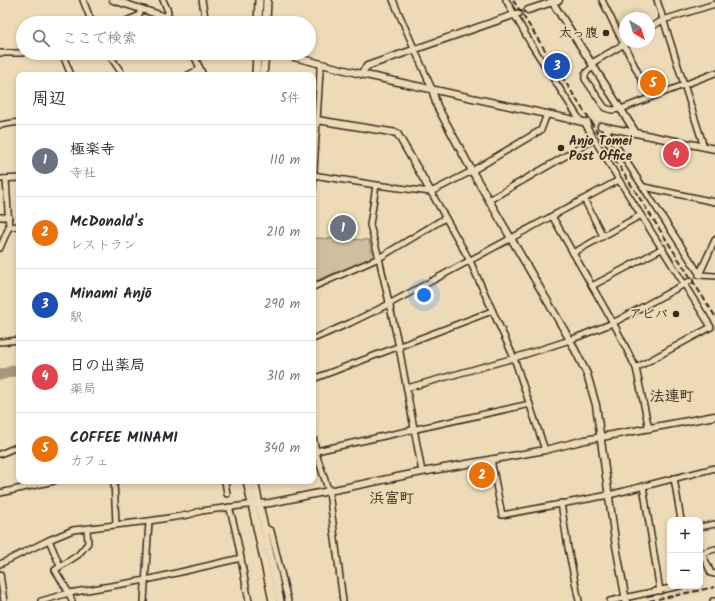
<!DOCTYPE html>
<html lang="ja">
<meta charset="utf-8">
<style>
body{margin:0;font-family:Kalam,"Klee One",sans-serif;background:#f7f7f7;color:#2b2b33}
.controls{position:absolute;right:12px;bottom:12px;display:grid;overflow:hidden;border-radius:8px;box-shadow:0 2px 6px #0003}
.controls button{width:36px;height:36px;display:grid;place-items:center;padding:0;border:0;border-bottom:1px solid #e1e1e2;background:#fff;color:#2b2b33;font:20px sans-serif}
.compass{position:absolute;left:619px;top:12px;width:36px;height:36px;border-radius:50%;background:#fff;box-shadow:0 2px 6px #0003;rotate:142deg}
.you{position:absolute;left:424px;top:295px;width:14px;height:14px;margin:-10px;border:3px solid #fff;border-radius:50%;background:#1a73e8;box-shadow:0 0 0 6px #1a73e833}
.badge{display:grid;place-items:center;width:26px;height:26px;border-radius:50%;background:#3b2a1e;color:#fff;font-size:13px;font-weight:700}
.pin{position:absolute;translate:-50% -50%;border:2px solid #fff;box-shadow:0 1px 4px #0006}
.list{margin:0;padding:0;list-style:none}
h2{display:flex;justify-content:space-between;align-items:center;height:52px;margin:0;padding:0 16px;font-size:17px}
h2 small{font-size:13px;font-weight:400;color:#7c7c81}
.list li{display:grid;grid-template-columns:26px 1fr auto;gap:12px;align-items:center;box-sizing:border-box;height:72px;padding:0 16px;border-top:1px solid #e1e1e2}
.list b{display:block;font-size:15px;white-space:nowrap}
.list p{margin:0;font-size:13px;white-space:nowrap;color:#7c7c81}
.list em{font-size:13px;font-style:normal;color:#7c7c81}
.icon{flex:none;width:22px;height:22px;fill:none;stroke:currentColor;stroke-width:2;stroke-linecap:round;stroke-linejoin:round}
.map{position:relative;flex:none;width:715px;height:601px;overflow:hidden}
.search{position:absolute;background:#fff;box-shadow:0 2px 6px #0003;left:16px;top:16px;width:300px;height:44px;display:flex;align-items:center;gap:10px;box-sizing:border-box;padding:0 14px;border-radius:22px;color:#7c7c81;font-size:15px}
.panel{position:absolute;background:#fff;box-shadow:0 2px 6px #0003;left:16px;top:72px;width:300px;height:412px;border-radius:8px}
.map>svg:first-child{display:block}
</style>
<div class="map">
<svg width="715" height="601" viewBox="0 0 715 601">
<rect width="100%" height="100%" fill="#eddbb8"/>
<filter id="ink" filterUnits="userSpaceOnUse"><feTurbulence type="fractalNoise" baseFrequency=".025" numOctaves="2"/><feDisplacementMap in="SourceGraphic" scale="8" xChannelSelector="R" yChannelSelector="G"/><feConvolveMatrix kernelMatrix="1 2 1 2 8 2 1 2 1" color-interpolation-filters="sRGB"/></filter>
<g filter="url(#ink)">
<path fill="#d0bf9f" stroke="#86745e" d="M313 238 369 240 373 257 313 282Z"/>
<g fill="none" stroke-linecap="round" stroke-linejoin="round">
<path stroke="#a9977e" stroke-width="11" d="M0 375 19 369"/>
<path stroke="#c9b899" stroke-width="6" stroke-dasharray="6 3" stroke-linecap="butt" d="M588 123 601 126"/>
<defs>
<g id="minor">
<path d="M83 0 92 23"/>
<path d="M163 0 168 11 167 17"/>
<path d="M202 0 206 23"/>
<path d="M393 0 432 89"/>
<path d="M506 0 531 44 580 120"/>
<path d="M602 0 650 97"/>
<path d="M657 0 704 147"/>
<path d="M121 23 138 16 142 9"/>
<path d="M649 28 663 20 715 4"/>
<path d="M0 53H23"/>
<path d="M62 53 71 75"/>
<path d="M108 53 123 75"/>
<path d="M193 53 203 75"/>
<path d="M592 63 626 43"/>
<path d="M594 67C589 70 584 72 585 79L605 108 612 110 621 109 715 73"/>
<path d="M188 75 200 69"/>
<path d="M584 122 619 180 711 327 636 368"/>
<path d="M0 125 19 122"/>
<path d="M604 127 700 275"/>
<path d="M313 175 376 185 431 192 472 171 541 130 547 114"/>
<path d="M0 179 19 178"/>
<path d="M6 179 9 227 19 226"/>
<path d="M376 185 370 225 379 258 399 347 422 472"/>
<path d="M313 187 320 71 322 65"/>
<path d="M644 187 715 202"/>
<path d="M431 192 470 261 514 358 545 450"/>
<path d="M584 199 603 236"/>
<path d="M489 200 595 139"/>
<path d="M552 216 616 328 636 368 649 429"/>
<path d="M0 217H9"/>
<path d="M0 248 9 227"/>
<path d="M573 253 641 215"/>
<path d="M699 275 715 240"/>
<path d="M700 275 715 276"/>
<path d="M592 286 663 248"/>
<path d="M313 287 379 258 445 218"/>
<path d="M313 339 350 323 389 304 619 180"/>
<path d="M0 342 19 340"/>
<path d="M313 379 492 311"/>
<path d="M407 388 514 358 570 340 613 323 690 281"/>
<path d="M313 436 317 456 329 492 343 601"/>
<path d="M316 451 530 404"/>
<path d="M0 454 19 446"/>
<path d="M491 459 502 515 609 495 715 468"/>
<path d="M674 478 681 520"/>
<path d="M114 481 116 524"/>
<path d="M225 481 227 494"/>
<path d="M643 486 660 591"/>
<path d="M0 493 54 481"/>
<path d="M561 503 568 548 579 601"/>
<path d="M229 507C239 537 242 570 249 601"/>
<path d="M264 527 271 531 288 601"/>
<path d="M700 527 715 524"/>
<path d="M49 540 60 566"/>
<path d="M715 549 702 553 711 573 715 574"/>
<path d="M0 564 49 540 73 530 149 521 188 515 201 511 255 504"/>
<path d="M0 574 4 601"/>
<path d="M41 601 69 593 55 570 78 555 88 543 87 529"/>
<path d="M72 601 69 593 146 580 241 558"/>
<path d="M144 601 149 521"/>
<path d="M610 601 680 586"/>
<path d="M713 601H715"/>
</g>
<g id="tertiary">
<path d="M113 0 185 23"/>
<path d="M551 0 636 133"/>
<path d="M528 10 559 0"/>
<path d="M278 53 361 74 588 123"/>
<path d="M361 74 367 66 519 13"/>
<path d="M432 89 437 106 472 171 570 340 587 374 596 405 615 540 626 601"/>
<path d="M317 120 397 133 431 192"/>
<path d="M601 126 715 149"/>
<path d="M259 504 270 503 422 472 545 450 585 440 715 416"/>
</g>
<g id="secondary">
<path d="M258 23 259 0"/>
<path d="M266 23 267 0"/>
<path d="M256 75 257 53"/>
<path d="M263 75 265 53"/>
<path d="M247 481 273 601"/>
<path d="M254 481 280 601"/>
</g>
</defs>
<use href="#minor" stroke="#3b2a1e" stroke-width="8"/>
<use href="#tertiary" stroke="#3b2a1e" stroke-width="9"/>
<use href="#secondary" stroke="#3b2a1e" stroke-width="10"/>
<use href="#minor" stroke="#eddbb8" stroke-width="5"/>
<use href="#tertiary" stroke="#eddbb8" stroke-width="6"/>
<use href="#secondary" stroke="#eddbb8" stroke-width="7"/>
<g stroke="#3b2a1e" stroke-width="2" stroke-dasharray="6 3" stroke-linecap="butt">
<path d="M513 0 715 316"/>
<path d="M649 601 715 587"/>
</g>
</g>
</g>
<g fill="#3b2a1e" stroke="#eddbb8" stroke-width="1.5">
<circle cx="606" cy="33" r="4"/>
<circle cx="561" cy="148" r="4"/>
<circle cx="676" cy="314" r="4"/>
</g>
<g text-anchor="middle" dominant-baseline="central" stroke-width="3.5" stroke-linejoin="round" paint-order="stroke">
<g font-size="13" font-weight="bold" fill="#3b2a1e" stroke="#eddbb8" text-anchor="end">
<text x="598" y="33">太っ腹</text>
<text x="569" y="141" text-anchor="start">Anjo Tomei<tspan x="569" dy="15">Post Office</tspan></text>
<text x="668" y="314">アビバ</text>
</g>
<g font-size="15" font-weight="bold" fill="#3b2a1e" stroke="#eddbb8">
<text x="672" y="397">法連町</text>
<text x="392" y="499">浜富町</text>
</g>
</g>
</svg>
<div class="controls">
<button>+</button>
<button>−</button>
</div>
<svg class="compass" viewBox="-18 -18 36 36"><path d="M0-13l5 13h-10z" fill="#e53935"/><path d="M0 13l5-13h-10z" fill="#7c7c81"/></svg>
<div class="you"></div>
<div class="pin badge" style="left:343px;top:228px;background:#6b7280">1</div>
<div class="pin badge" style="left:482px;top:475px;background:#e8710a">2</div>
<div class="pin badge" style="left:557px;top:66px;background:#1a4fb4">3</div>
<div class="pin badge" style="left:676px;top:154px;background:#e0444e">4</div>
<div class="pin badge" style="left:653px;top:83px;background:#e8710a">5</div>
<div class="search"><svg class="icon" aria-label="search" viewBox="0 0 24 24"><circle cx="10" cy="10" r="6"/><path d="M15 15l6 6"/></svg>ここで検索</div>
<section class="panel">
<h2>周辺<small>5件</small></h2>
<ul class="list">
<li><span class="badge" style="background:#6b7280">1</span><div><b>極楽寺</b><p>寺社</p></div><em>110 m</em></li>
<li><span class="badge" style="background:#e8710a">2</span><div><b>McDonald's</b><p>レストラン</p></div><em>210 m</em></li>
<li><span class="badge" style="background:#1a4fb4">3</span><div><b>Minami Anjō</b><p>駅</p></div><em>290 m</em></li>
<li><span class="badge" style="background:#e0444e">4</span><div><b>日の出薬局</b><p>薬局</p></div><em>310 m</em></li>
<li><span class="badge" style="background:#e8710a">5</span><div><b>COFFEE MINAMI</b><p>カフェ</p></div><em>340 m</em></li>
</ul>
</section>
</div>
